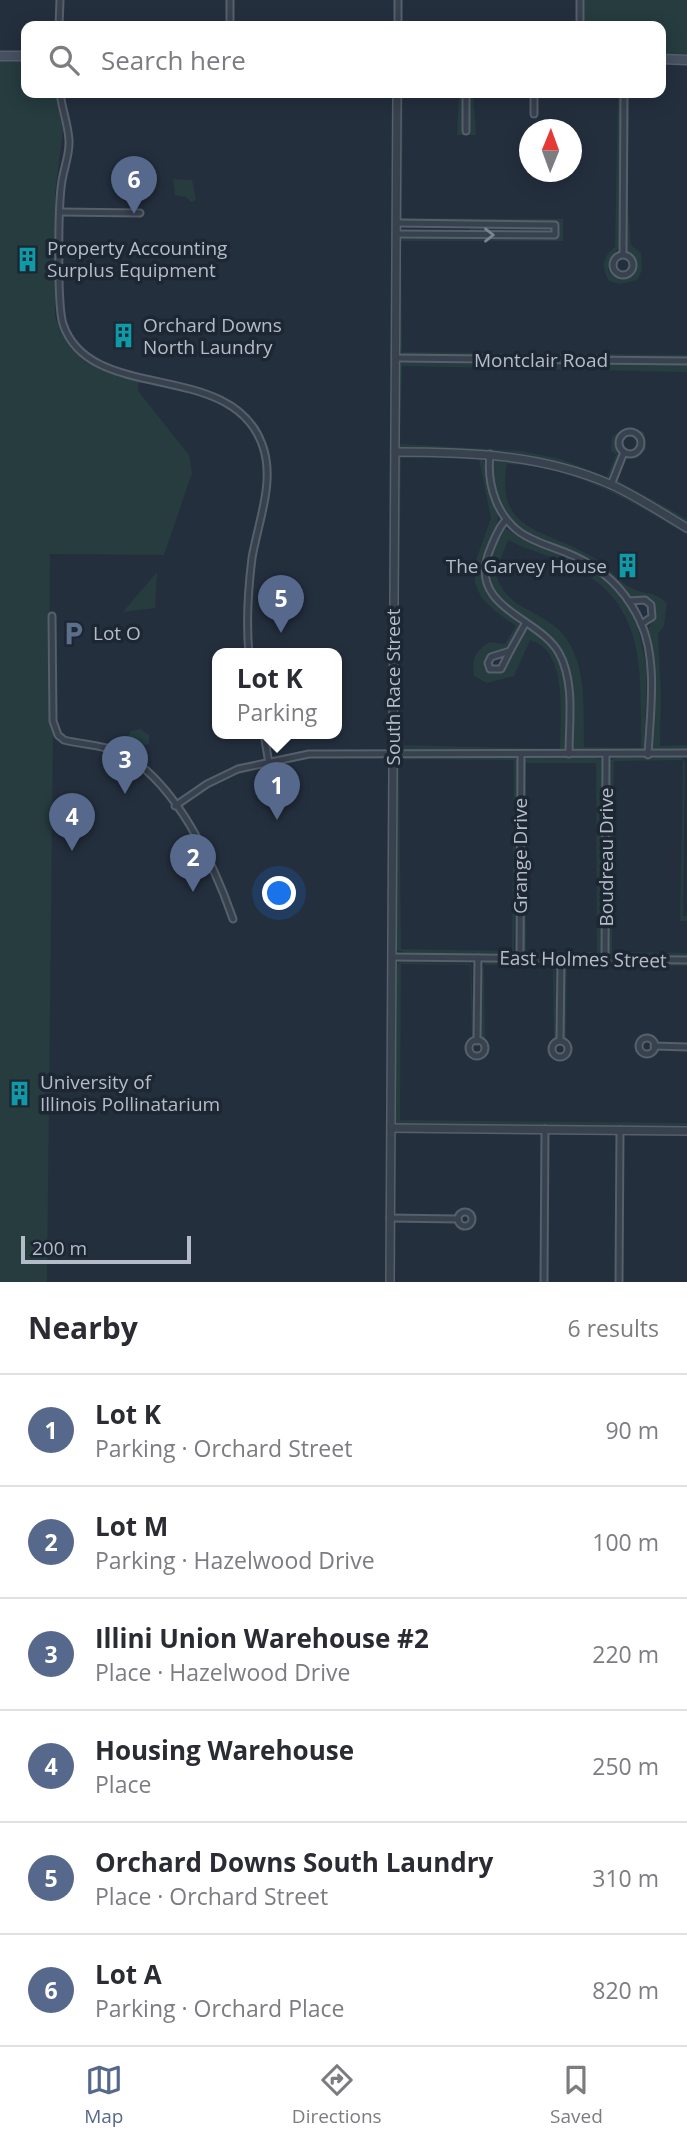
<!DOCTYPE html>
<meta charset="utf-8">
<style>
body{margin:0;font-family:"Open Sans",sans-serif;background:#f7f7f7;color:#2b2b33}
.compass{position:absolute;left:519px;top:119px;width:63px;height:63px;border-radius:50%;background:#fff;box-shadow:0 4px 18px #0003;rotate:1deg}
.scale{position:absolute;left:21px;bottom:18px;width:170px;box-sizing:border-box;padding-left:7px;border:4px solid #b4bcc9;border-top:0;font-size:19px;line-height:24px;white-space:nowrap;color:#b4bcc9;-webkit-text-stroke:5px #1d2633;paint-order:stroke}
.you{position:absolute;left:280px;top:894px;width:24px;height:24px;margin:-18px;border:5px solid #fff;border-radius:50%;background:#1a73e8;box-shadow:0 0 0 10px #1a73e833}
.badge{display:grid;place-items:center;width:46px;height:46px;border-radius:50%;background:#56698c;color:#fff;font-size:23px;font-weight:700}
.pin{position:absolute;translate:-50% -58px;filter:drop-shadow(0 2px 4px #0008)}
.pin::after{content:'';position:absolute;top:37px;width:24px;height:21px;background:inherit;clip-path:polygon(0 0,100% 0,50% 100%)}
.popup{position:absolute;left:212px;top:648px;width:130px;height:91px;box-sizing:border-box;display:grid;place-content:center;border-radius:14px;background:#fff;filter:drop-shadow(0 2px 5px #0005);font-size:23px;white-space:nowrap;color:#7c7c81}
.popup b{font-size:26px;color:#2b2b33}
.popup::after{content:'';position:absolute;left:50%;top:100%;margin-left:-14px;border:14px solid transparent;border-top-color:#fff}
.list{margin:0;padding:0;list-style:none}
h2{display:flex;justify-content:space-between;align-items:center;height:91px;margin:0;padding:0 28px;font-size:30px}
h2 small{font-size:23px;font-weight:400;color:#7c7c81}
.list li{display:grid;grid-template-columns:46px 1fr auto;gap:21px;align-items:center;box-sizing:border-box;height:112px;padding:0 28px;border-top:2px solid #e1e1e2}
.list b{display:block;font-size:26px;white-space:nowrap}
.list p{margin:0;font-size:23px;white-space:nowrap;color:#7c7c81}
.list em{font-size:23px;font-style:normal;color:#7c7c81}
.icon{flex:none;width:38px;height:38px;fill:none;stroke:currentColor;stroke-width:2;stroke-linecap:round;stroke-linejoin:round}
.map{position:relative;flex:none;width:687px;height:1282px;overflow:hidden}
.search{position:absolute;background:#fff;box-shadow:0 4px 18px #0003;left:21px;right:21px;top:21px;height:77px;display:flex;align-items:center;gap:18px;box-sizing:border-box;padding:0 24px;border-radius:14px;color:#7c7c81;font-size:26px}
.sheet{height:763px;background:#fff}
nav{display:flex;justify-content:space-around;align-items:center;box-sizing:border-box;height:98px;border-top:2px solid #e1e1e2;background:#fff;font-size:19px;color:#7c7c81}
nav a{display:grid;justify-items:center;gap:4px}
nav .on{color:#56698c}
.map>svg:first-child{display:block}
</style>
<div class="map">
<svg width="687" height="1282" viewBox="0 0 687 1282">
<rect width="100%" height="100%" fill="#242f3e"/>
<g fill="#263c3f" fill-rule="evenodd">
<path d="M582 0H687V56L661 55V26H582Z"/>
<path d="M0 61H26V93H55L63 130 55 194V316C70 364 95 369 139 380L138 391 189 455 192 473 164 555 50 554 49 718 53 733 47 1282H0Z"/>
<path d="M400 93H403L402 218 563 219V241H401L402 352 687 355V358L403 355 399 347V240L406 236 558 238V223L401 221Z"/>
<path d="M459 93H462L463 127H467L468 93H473L476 135H457Z"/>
<path d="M618 93H621L619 245C616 257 594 274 623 279L633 274 636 263 626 249 625 93H629L628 206 631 245 641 253 642 270 637 280 620 284 609 281C601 268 602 257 615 247Z"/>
<path d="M173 179 192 180 196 200 191 202 186 197 175 195Z"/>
<path d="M470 226 551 227 553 229V233L476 232 469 231Z"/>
<path d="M400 363H687V372L402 366 400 444 521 451 560 459 607 477 616 455 611 450 612 438C619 428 633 428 644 432L646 450 626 458 617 480 687 519V523L615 481 624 459 642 449 644 438C636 429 621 430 614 440L618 457 608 478 550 460 505 451 400 447Z"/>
<path d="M403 455 483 458 498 517 497 528 486 555 483 576 495 601 521 625 510 646 487 657 485 669 495 673 504 667 525 629C566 626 579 736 562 752L410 751 396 747 398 457ZM463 457 479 459 491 518 474 566 475 583 481 597 495 611 516 626 505 644 489 642C475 652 471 659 474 676L487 683 514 676 530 640C569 651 560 718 560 749L397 745 401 458Z"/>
<path d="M495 459C566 463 627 496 687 531V535C633 502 572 465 507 464 494 532 547 530 591 556 605 564 615 578 629 587 643 595 655 591 667 603L664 626 658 634 661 697 660 746 687 745V750L657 753 651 746V660L646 632 655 617V606C647 597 635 601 626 594 616 586 609 574 598 568 540 533 497 547 491 463Z"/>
<path d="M505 528 524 540 593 569 616 590 636 619 647 668 644 753 575 751 572 748C565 720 578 691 567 663 549 621 477 611 491 557 494 547 498 535 505 528ZM508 540C531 552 557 557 579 570 649 609 640 678 641 748L584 747C583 707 589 652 553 625 527 606 507 607 495 573Z"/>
<path d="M157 572 155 608 123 612Z"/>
<path d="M140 729 149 735V744L128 748 123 746 131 731Z"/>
<path d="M405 756 513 757 518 760 514 953 410 954 397 950 395 763ZM399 759 514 760 512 951 401 949Z"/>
<path d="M526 757H595L603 760 602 950 597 955 524 953 523 764ZM526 763H596L597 952 526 951Z"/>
<path d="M678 757 683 758 685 763 683 916H687V921H680L683 760 614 761 612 952 687 953V956L610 955 607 950 609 761 615 758Z"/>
<path d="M400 962 471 964 474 1035 466 1051 476 1058 485 1052 479 1034 480 976 485 962 555 964 557 1038 550 1049 554 1057 560 1058 569 1050 562 1037 565 964 687 963V966L567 965 566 1041 570 1052 564 1059 550 1057 548 1046 554 1039 553 965H484L485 1055 475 1059 467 1055 465 1049 472 1037 470 965 401 964 400 1120 687 1123V1127L397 1123 394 1117 395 966Z"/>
</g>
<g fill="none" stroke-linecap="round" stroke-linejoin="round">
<defs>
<g id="minor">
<path d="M59 26 60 0"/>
<path d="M230 26V0"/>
<path d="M398 26V0"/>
<path d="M580 26V0"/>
<path d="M60 93C62 109 68 124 69 140 70 154 64 167 62 181 58 203 57 306 63 324 90 405 230 358 262 444 276 480 258 522 252 558 248 590 246 623 249 654"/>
<path d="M534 114V93"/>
<path d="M466 131V93"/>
<path d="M61 212 140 213"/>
<path d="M396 234 555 235V225L397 223"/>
<path d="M623 254 624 93"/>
<circle cx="623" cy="265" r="10"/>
<path d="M396 358 687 361"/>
<circle cx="630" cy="443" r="11"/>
<path d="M490 454C488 471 490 486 496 501 515 547 553 541 589 564 612 577 630 599 641 623 658 661 650 715 648 755"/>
<path d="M611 485 624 452"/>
<path d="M505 521C497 530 492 544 488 555 470 608 540 618 559 653 575 682 569 722 569 754"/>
<path d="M629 601 645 600 651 605 652 617 641 624"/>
<path d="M52 616 53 721 58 735 64 740C83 745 102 744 121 753 175 780 214 864 233 919"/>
<path d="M510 651 501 669H490L488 663 491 657Z"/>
<path d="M510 651 525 624"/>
<path d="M264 734 277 811"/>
<path d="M175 806 207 784 238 769 309 754 687 753"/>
<path d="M392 957 687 960"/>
<path d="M520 958 521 754"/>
<path d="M605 959 606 755"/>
<circle cx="647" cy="1046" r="8"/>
<circle cx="477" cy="1048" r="8"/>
<path d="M477 1041 478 958"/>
<path d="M560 1041 561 959"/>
<circle cx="560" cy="1049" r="8"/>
<path d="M654 1046 687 1047"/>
<circle cx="465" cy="1219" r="7"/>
<path d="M390 1218 458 1219"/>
<path d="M544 1282 545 1129"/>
<path d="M619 1282 620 1130"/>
</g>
<g id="tertiary">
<path d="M395 452C469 452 542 454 612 485 638 497 662 513 687 528"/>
<path d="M391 1128 687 1131"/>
<path d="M390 1282 397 93"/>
</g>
<g id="secondary">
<path d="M0 56H26"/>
<path d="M661 59 687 60"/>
</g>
</defs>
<use href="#minor" stroke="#565f6c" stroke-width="9"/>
<use href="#tertiary" stroke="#565f6c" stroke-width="10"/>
<use href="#secondary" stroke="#565f6c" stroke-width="11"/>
<use href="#minor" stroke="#38414e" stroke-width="5"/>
<use href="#tertiary" stroke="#38414e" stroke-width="7"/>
<use href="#secondary" stroke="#465061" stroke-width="8"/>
</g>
<defs><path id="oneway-chevron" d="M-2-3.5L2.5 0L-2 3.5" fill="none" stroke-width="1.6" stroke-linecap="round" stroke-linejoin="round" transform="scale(1.75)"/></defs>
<use stroke="#7c8592" href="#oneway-chevron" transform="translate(489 235)"/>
<defs>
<symbol id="building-bare" viewBox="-9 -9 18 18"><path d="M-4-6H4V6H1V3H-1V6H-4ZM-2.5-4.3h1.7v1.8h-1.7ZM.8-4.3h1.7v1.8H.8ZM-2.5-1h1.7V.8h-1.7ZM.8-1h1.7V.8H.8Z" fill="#0f9aa8" stroke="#1d2633" stroke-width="2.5" paint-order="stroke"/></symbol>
<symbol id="parking-bare" viewBox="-9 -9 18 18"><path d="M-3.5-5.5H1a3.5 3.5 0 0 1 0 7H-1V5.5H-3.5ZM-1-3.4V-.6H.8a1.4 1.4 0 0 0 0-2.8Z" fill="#5c6f8a" stroke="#1d2633" stroke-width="2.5" paint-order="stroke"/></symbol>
</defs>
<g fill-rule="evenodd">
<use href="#building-bare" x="10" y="242" width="35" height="35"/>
<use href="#building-bare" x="106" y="318" width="35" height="35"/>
<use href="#building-bare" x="610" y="548" width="35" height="35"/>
<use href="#parking-bare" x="56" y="616" width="35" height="35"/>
<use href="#building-bare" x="2" y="1076" width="35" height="35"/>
</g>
<g text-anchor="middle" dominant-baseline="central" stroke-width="7" stroke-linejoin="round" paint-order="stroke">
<g font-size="19" fill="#b4bcc9" stroke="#1d2633" text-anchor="start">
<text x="47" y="248">Property Accounting<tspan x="47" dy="22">Surplus Equipment</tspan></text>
<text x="143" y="325">Orchard Downs<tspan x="143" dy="22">North Laundry</tspan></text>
<text x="607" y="566" text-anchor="end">The Garvey House</text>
<text x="93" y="633">Lot O</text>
<text x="40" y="1082">University of<tspan x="40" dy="22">Illinois Pollinatarium</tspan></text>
</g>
<g font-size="19" fill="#b4bcc9" stroke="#1d2633">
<text x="541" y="360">Montclair Road</text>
<text transform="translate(393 687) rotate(-90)">South Race Street</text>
<text transform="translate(520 856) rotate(-90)">Grange Drive</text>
<text transform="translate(606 857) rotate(-90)">Boudreau Drive</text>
<text transform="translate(583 959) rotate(1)">East Holmes Street</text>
</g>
</g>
</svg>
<svg class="compass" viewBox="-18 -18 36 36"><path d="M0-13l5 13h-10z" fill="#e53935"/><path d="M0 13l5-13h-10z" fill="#7c7c81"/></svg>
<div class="scale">200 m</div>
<div class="you"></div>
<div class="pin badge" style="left:277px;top:820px">1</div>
<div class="popup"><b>Lot K</b>Parking</div>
<div class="pin badge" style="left:193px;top:892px">2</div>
<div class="pin badge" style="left:125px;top:794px">3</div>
<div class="pin badge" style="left:72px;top:851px">4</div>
<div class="pin badge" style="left:281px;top:633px">5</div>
<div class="pin badge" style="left:134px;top:214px">6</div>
<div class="search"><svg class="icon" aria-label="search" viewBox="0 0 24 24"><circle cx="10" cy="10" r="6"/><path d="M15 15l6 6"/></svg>Search here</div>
</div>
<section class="sheet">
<h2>Nearby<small>6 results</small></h2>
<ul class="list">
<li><span class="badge">1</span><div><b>Lot K</b><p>Parking · Orchard Street</p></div><em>90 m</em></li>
<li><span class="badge">2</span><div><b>Lot M</b><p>Parking · Hazelwood Drive</p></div><em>100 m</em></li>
<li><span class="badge">3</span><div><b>Illini Union Warehouse #2</b><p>Place · Hazelwood Drive</p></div><em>220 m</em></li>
<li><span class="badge">4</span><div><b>Housing Warehouse</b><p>Place</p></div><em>250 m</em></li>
<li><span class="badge">5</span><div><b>Orchard Downs South Laundry</b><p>Place · Orchard Street</p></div><em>310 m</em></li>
<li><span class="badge">6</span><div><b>Lot A</b><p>Parking · Orchard Place</p></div><em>820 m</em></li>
</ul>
</section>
<nav>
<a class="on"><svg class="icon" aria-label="map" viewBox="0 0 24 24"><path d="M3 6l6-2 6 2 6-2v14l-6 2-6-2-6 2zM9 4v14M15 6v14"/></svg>Map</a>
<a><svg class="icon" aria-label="directions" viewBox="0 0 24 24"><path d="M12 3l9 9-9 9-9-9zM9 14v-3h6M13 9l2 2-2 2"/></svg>Directions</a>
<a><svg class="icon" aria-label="saved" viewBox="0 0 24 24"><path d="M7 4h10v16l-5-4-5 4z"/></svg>Saved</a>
</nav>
